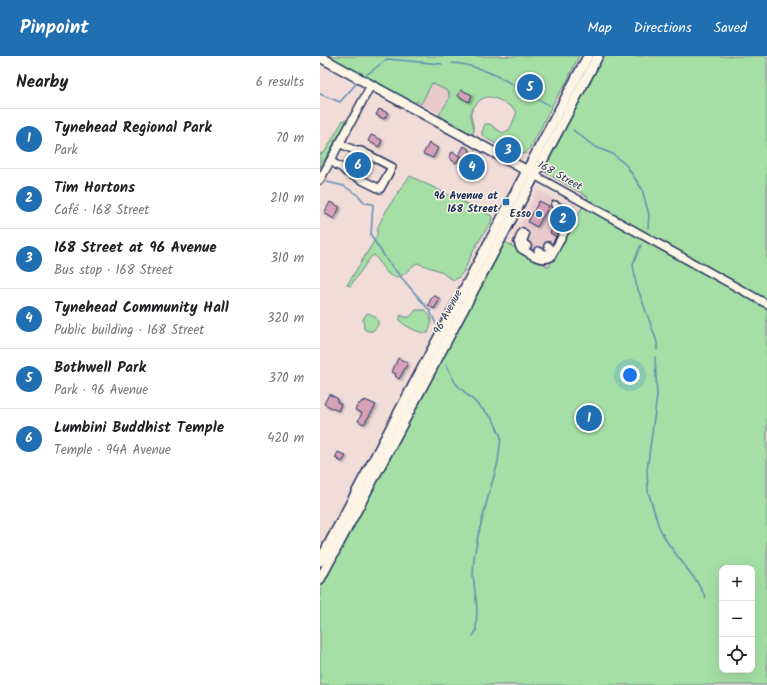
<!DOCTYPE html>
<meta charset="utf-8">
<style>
body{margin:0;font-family:Kalam,sans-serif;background:#f6f6f6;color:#202124}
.controls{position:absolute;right:12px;bottom:12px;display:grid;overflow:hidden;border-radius:8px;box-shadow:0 4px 16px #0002}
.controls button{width:36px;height:36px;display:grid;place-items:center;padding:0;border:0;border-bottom:1px solid #e0e0e0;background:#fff;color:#202124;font:20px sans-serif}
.you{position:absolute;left:310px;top:319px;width:14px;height:14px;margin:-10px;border:3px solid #fff;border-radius:50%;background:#1a73e8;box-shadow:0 0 0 6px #1a73e833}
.badge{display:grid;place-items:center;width:26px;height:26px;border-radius:50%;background:#1f6fb2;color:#fff;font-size:13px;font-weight:700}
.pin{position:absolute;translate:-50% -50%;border:2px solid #fff;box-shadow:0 1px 4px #0006}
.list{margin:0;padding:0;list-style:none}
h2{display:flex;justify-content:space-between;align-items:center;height:52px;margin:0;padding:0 16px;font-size:17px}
h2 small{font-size:13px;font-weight:400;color:#757577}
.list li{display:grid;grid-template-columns:26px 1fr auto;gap:12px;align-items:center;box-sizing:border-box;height:60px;padding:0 16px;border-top:1px solid #e0e0e0}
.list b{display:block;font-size:15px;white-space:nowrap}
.list p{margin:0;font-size:13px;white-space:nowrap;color:#757577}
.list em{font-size:13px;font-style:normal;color:#757577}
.icon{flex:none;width:22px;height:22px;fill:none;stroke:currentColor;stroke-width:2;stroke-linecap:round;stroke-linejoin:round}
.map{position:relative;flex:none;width:447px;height:629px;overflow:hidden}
header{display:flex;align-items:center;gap:24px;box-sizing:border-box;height:56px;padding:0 20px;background:#1f6fb2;color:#fff}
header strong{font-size:19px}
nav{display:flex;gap:22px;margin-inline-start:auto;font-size:14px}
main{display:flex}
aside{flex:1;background:#fff}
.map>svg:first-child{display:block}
</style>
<header>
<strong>Pinpoint</strong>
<nav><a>Map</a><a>Directions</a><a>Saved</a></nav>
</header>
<main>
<aside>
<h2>Nearby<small>6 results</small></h2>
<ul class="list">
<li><span class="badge">1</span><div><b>Tynehead Regional Park</b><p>Park</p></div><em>70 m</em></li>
<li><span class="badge">2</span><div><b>Tim Hortons</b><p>Café · 168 Street</p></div><em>210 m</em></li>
<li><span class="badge">3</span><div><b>168 Street at 96 Avenue</b><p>Bus stop · 168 Street</p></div><em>310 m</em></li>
<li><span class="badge">4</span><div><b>Tynehead Community Hall</b><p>Public building · 168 Street</p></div><em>320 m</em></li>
<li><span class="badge">5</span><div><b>Bothwell Park</b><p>Park · 96 Avenue</p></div><em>370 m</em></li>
<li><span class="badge">6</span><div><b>Lumbini Buddhist Temple</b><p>Temple · 94A Avenue</p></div><em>420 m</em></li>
</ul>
</aside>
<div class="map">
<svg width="447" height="629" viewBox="0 0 447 629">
<defs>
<filter id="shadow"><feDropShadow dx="2" dy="1.5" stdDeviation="1" flood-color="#0004"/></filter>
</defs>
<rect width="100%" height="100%" fill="#f1dcd8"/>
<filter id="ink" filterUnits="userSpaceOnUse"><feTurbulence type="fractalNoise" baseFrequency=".025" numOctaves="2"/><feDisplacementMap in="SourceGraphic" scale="8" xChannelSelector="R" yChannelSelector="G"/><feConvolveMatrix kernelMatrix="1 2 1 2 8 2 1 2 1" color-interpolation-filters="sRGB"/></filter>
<g filter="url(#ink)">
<g fill="#e9cbce">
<path d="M112 27 131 36 119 57 101 48Z"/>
<path d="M218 134 258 157 229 210 191 188Z"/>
</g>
<g fill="#a5dfa5" stroke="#608782" fill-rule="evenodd">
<path d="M7 0H259L246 27 235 44 212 89 205 98C192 96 172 87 162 79V76L165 68H170L176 73 183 77 190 73 197 56C193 51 176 41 169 41 162 40 153 50 151 57 150 61 154 70 154 75L153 78 149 77 119 59 129 43V36L112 27 101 48 97 45 95 48 61 30 55 25Z"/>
<path d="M283 0H447V629H0V533L185 186 229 211 268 141 223 115ZM402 512H432V614H402Z"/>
<path d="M23 64H26L25 68 0 112V98L5 96Z"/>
<path d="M90 120 172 160 171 166 154 193 144 215 138 222 134 224 128 221 120 215 97 207C91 210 87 217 82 219 67 227 62 207 54 199L50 202 31 229 30 230 27 229 56 182C57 180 57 177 57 175 59 163 82 130 90 120Z"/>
<path d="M96 254H105C113 261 112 268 108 277 101 278 86 271 80 265V261L81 259 84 261H90Z"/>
<path d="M47 257C51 257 56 261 58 264V269L53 275H48L44 273 43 263Z"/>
</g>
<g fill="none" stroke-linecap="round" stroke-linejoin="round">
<g stroke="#5c8cb1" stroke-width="1.5">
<path d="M132 7C167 9 199 33 229 49"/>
<path d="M45 20 67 3 122 8"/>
<path d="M0 38 20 46 36 28"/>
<path d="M253 74 275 91 293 98 306 109 322 133 329 159 328 172"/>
<path d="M7 126 24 130 39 140 45 147 53 148 51 179 53 183 69 207 110 255 116 268"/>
<path d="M321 189 313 208 316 228 335 280 337 287V294"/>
<path d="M335 301 337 340 327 414 328 435 339 471 347 486 377 526 386 542"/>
<path d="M126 309 136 328 173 363 181 381 178 406 168 441 158 480 154 501 153 519 157 552 156 575 153 580"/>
</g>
</g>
<g fill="#d7a2b8" stroke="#1b2f5e" filter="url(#shadow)">
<path d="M141 34 152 39 149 46 138 40Z"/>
<path d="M59 53 68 57 64 63 56 59Z"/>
<path d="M51 79 62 84 59 91 48 85Z"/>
<path d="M109 87 118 92 113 102 103 98Z"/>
<path d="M144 90 150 94 149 96 158 101V102L159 103 156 111 158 112 153 122 144 117 150 105 139 99Z"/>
<path d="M132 96 140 100 136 107 129 102Z"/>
<path d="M32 99 40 100 50 106 49 108 50 110 46 118 44 117 43 119 27 109Z"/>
<path d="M219 145 229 150 217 171 208 166Z"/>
<path d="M10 146 20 151 14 163 4 157Z"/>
<path d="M240 158 246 162 233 187 236 180 230 177Z"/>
<path d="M113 239 120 243 114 253 108 249Z"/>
<path d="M78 302 88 307 79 323 75 320 76 318 72 316Z"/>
<path d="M9 338 18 343 17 346 21 348 18 355 4 348Z"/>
<path d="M45 344 56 349 44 368 38 365 42 357 35 354 38 348H40L42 345 44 346Z"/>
<path d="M18 396 26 400 22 406 15 402Z"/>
</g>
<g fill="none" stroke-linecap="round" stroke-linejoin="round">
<path stroke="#c6b9c0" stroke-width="7" stroke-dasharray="7 3.5" stroke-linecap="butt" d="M207 190 218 195"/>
<defs>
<g id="minor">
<path d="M10 105 22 112 26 116 60 133 72 111 41 95H36L19 87"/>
<path d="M214 119 447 248"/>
<path d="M0 124 51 29"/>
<path d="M202 176 198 186 200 192C209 197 221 207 231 201L252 162 250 157 235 149"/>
<path d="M205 179 202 186 207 190"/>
<path d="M218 195 225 198H228L231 193 228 190"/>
</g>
<g id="major">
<path d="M0 1 213 118"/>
<path d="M0 505 268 0"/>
<path d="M0 523 278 0"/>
</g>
</defs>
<use href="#minor" stroke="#1b2f5e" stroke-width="10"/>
<use href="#major" stroke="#1b2f5e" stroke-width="12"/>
<use href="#minor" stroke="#fcf5e5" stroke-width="7"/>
<use href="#major" stroke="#fcf5e5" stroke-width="9"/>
</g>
</g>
<g fill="#1f6fb2" stroke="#fcf5e5" stroke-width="1.5">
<rect x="182" y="142" width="8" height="8" rx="2"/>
<circle cx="219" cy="158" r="4"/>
</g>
<g text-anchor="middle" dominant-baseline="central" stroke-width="3" stroke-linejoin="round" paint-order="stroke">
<g font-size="11" fill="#1b2f5e" stroke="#fcf5e5">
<text transform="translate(240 120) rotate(29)">168 Street</text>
<text transform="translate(128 256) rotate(-62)">96 Avenue</text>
</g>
<g font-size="11" font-weight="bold" fill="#1b2f5e" stroke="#fcf5e5" text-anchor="end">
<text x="178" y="140">96 Avenue at<tspan x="178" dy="13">168 Street</tspan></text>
<text x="211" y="158">Esso</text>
</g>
</g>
</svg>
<div class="controls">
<button>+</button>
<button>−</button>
<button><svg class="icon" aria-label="locate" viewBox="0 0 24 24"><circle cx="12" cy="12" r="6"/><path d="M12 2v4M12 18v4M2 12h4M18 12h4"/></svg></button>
</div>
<div class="you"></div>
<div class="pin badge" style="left:269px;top:362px">1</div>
<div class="pin badge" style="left:243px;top:163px">2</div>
<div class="pin badge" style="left:188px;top:94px">3</div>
<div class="pin badge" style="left:152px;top:111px">4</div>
<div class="pin badge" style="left:210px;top:31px">5</div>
<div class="pin badge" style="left:38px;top:109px">6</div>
</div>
</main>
